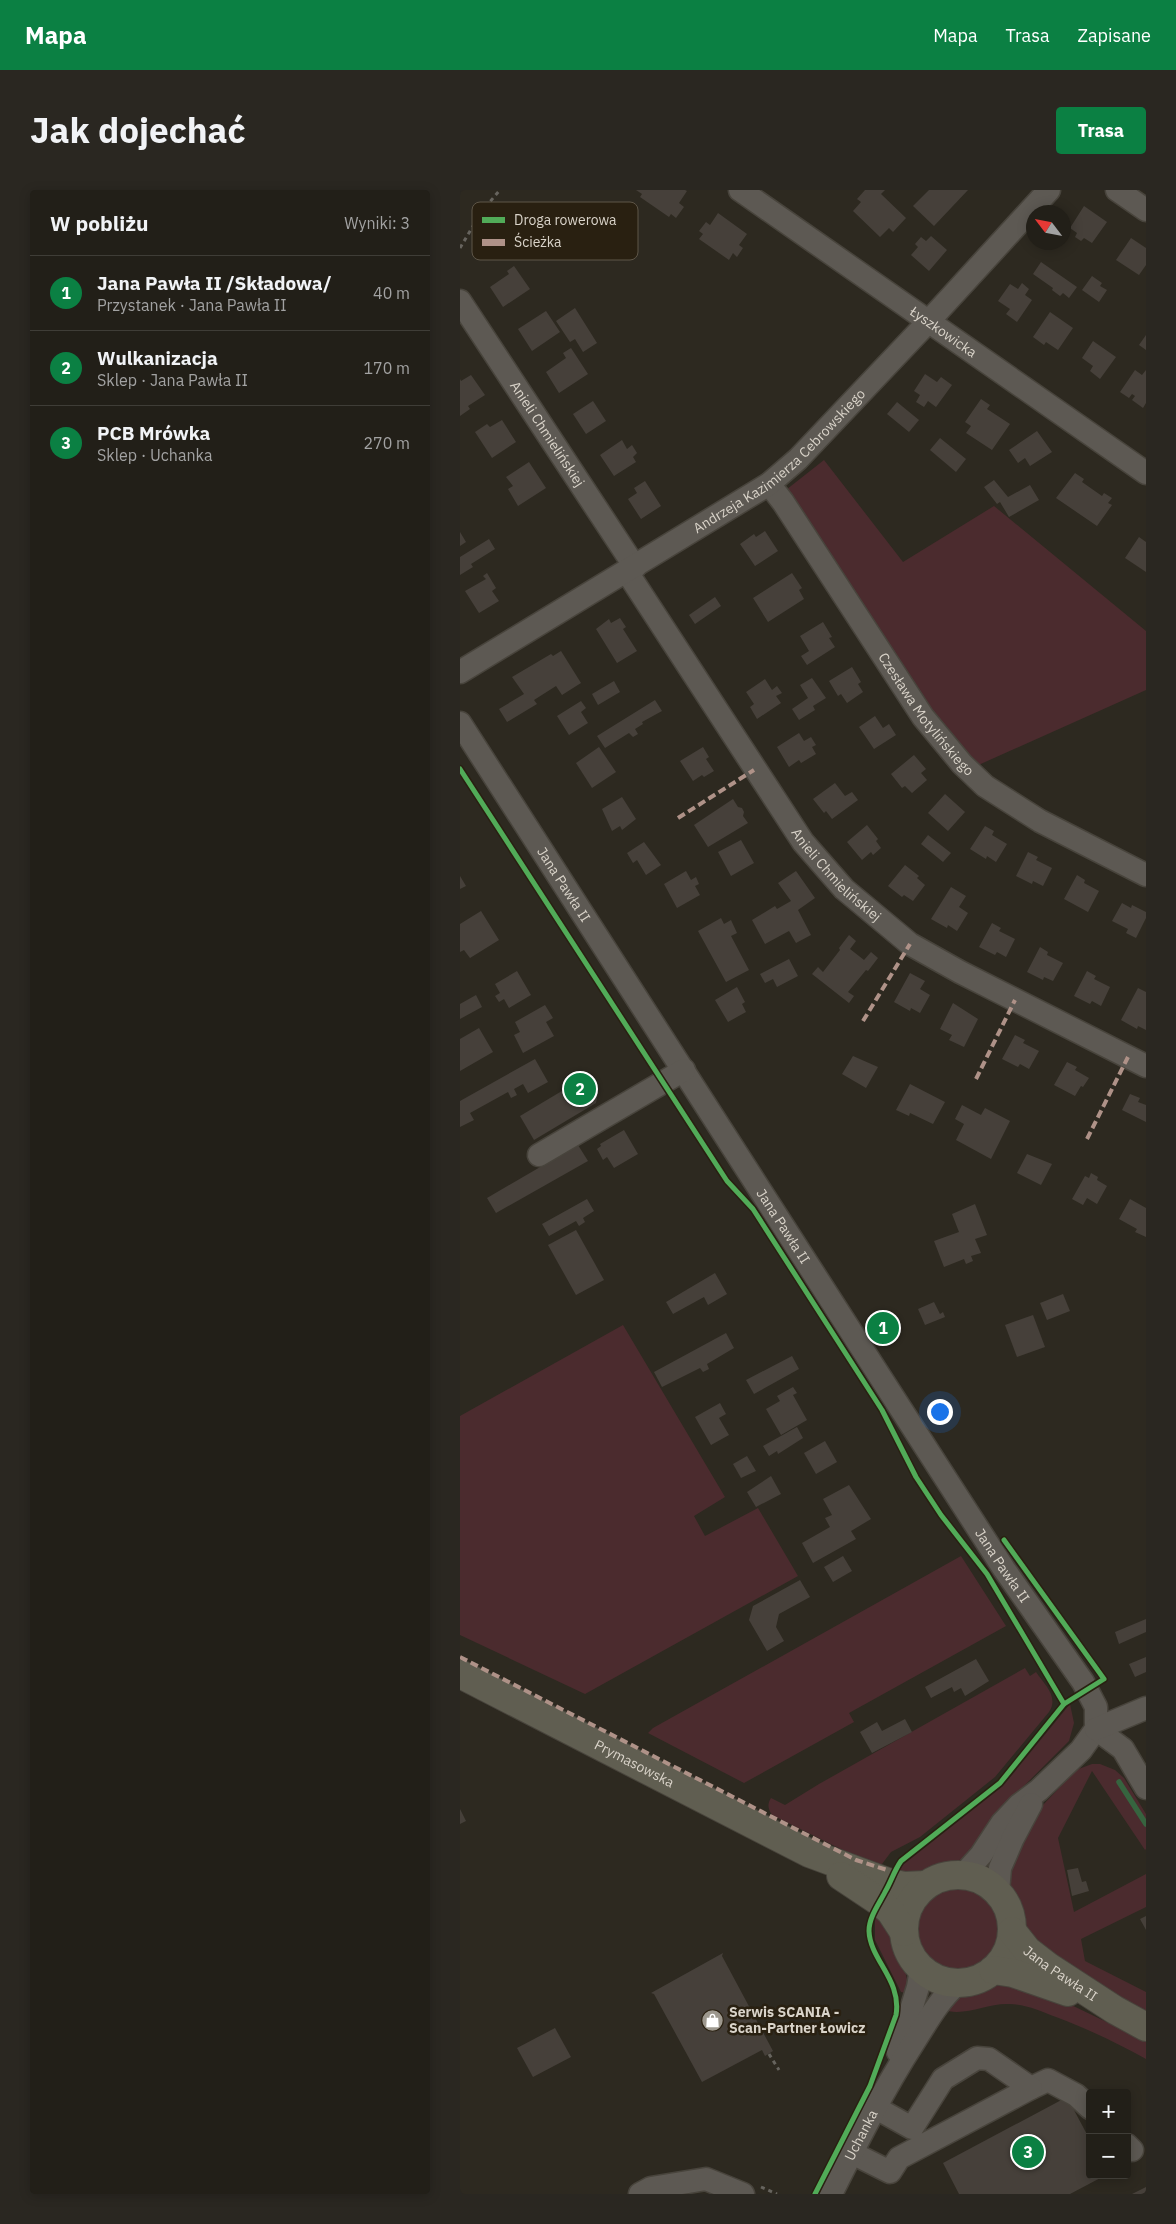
<!DOCTYPE html>
<html lang="pl">
<meta charset="utf-8">
<style>
body{margin:0;font-family:"IBM Plex Sans",sans-serif;background:#2a2721;color:#f1f3f6}
.controls{position:absolute;right:15px;bottom:15px;display:grid;overflow:hidden;border-radius:5px;box-shadow:0 2px 12px #0003}
.controls button{width:45px;height:45px;display:grid;place-items:center;padding:0;border:0;border-bottom:1px solid #3f3d37;background:#221f18;color:#f1f3f6;font:25px sans-serif}
.compass{position:absolute;left:566px;top:15px;width:45px;height:45px;border-radius:50%;background:#221f18;box-shadow:0 2px 12px #0003;rotate:302deg}
.you{position:absolute;left:479px;top:1221px;width:18px;height:18px;margin:-12px;border:4px solid #fff;border-radius:50%;background:#1a73e8;box-shadow:0 0 0 8px #1a73e833}
.badge{display:grid;place-items:center;width:32px;height:32px;border-radius:50%;background:#0b8043;color:#fff;font-size:16px;font-weight:700}
.pin{position:absolute;translate:-50% -50%;border:2px solid #fff;box-shadow:0 1px 5px #0006}
.list{margin:0;padding:0;list-style:none}
h2{display:flex;justify-content:space-between;align-items:center;height:65px;margin:0;padding:0 20px;font-size:21px}
h2 small{font-size:16px;font-weight:400;color:#a2a2a2}
.list li{display:grid;grid-template-columns:32px 1fr auto;gap:15px;align-items:center;box-sizing:border-box;height:75px;padding:0 20px;border-top:1px solid #3f3d37}
.list b{display:block;font-size:19px;white-space:nowrap}
.list p{margin:0;font-size:16px;white-space:nowrap;color:#a2a2a2}
.list em{font-size:16px;font-style:normal;color:#a2a2a2}
.map{position:relative;flex:none;width:686px;height:2004px;overflow:hidden;border-radius:5px}
header{display:flex;align-items:center;gap:30px;box-sizing:border-box;height:70px;padding:0 25px;background:#0b8043;color:#fff}
header strong{font-size:24px}
nav{display:flex;gap:28px;margin-inline-start:auto;font-size:18px}
.intro{display:flex;align-items:center;justify-content:space-between;box-sizing:border-box;height:120px;padding:0 30px}
h1{margin:0;font-size:35px}
.button{padding:12px 22px;border-radius:5px;background:#0b8043;color:#fff;font-size:18px;font-weight:700}
main{display:flex;gap:30px;padding:0 30px}
aside{flex:1;background:#221f18;border-radius:5px;box-shadow:0 2px 12px #0003}
.map>svg:first-child{display:block}
</style>
<header>
<strong>Mapa</strong>
<nav><a>Mapa</a><a>Trasa</a><a>Zapisane</a></nav>
</header>
<div class="intro"><h1>Jak dojechać</h1><a class="button">Trasa</a></div>
<main>
<aside>
<h2>W pobliżu<small>Wyniki: 3</small></h2>
<ul class="list">
<li><span class="badge">1</span><div><b>Jana Pawła II /Składowa/</b><p>Przystanek · Jana Pawła II</p></div><em>40 m</em></li>
<li><span class="badge">2</span><div><b>Wulkanizacja</b><p>Sklep · Jana Pawła II</p></div><em>170 m</em></li>
<li><span class="badge">3</span><div><b>PCB Mrówka</b><p>Sklep · Uchanka</p></div><em>270 m</em></li>
</ul>
</aside>
<div class="map">
<svg width="686" height="2004" viewBox="0 0 686 2004">
<rect width="100%" height="100%" fill="#2d2920"/>
<g fill="#4b2b2e">
<path d="M364 270 443 372 534 316 686 441V500L514 577 472 525 317 307Z"/>
<path d="M163 1135 265 1307 234 1326 245 1346 298 1318 338 1386 125 1504 0 1445V1226Z"/>
<path d="M501 1366 546 1436 389 1523 394 1532 284 1593 188 1543 193 1538Z"/>
<path d="M565 1478 570 1486 576 1482C585 1495 599 1507 589 1522L535 1587 460 1647 431 1662 419 1678 312 1625C308 1619 307 1614 311 1608L325 1615 359 1594Z"/>
<path d="M610 1514 614 1533 609 1551 563 1597 505 1668 460 1684 437 1686 439 1680 444 1674 543 1596Z"/>
<path d="M632 1574H640L655 1580 664 1588 686 1624V1659L685 1660 632 1581 598 1648 614 1722 686 1684V1717L621 1749 625 1771 686 1802V1821L594 1771 564 1740 558 1713 549 1695 550 1673 568 1636 583 1615 616 1580Z"/>
<circle cx="497" cy="1739" r="41"/>
<path d="M419 1720 431 1740 436 1762 445 1779 448 1795 447 1803 441 1802 415 1750V1729Z"/>
<path d="M534 1794 578 1799 686 1851V1869C657 1853 628 1839 596 1827 581 1821 565 1814 549 1814 526 1813 503 1828 482 1819L496 1807 515 1802Z"/>
</g>
<g fill="none" stroke-linecap="round" stroke-linejoin="round">
<path stroke="#36643f" stroke-width="5.5" d="M659 1592 686 1634"/>
</g>
<g fill="#46403a">
<path d="M176 0H225L227 1 219 13 224 17 216 28 211 24 209 27 180 7 182 4Z"/>
<path d="M405 0H425L421 4 446 28 433 42 429 38 420 47 393 21 401 12 397 9Z"/>
<path d="M469 0H508L474 36 453 16Z"/>
<path d="M624 16 647 32 632 53 624 48 621 51 615 47 617 43 610 38Z"/>
<path d="M258 23 287 44 279 55 283 58 277 67 273 63 269 70 239 49 243 44 239 41 246 32 250 35Z"/>
<path d="M471 46 487 60 469 81 451 65 458 57 455 54 461 47 466 51Z"/>
<path d="M671 48 686 58V75L679 85 656 70Z"/>
<path d="M581 72 617 97 609 108 603 103 600 106 592 100 593 98 573 84Z"/>
<path d="M54 76 70 99 43 117 30 97 49 84 47 81Z"/>
<path d="M632 86 642 93 640 96 647 100 639 112 622 100Z"/>
<path d="M562 93 569 99 565 105 572 110 557 132 546 124 550 119 538 111 550 94 558 99Z"/>
<path d="M115 118 137 153 123 162 115 149 110 152 96 131Z"/>
<path d="M86 121 100 142 72 161 58 139Z"/>
<path d="M590 122 613 138 598 160 586 152 584 155 573 147Z"/>
<path d="M686 145V160L679 155Z"/>
<path d="M633 151 656 167 640 189 630 181 633 176 622 168Z"/>
<path d="M111 158 128 184 99 203 86 182 106 168 103 163Z"/>
<path d="M675 180 682 185 686 180V213L683 218 672 210 675 206 672 204 669 208 660 202Z"/>
<path d="M465 184 477 192 481 187 492 195 476 217 468 211 464 217 456 212 460 205 454 201Z"/>
<path d="M11 185 25 205 8 216 10 219 0 226V189L1 191Z"/>
<path d="M521 209 530 215 527 219 550 234 532 260 506 243 511 236 505 232Z"/>
<path d="M133 211 146 231 126 244 113 224Z"/>
<path d="M437 212 459 230 449 242 427 224Z"/>
<path d="M42 230 56 252 32 268 15 242 27 234 30 237Z"/>
<path d="M577 241 592 262 570 276 565 268 558 273 549 260Z"/>
<path d="M480 248 506 269 496 282 470 260Z"/>
<path d="M162 250 167 259 172 255 177 263 173 267 176 272 154 286 140 265Z"/>
<path d="M69 272 86 298 58 316 48 299 53 296 46 287Z"/>
<path d="M615 283 624 289 622 292 642 306 644 303 652 308 648 313 652 315 637 336 596 308Z"/>
<path d="M534 290 548 307 570 295 579 310 549 327 540 312 537 314 524 297Z"/>
<path d="M185 291 201 316 181 329 168 309 177 303 174 298Z"/>
<path d="M305 341 318 361 295 376 280 354 294 344 296 347Z"/>
<path d="M0 342 6 352 0 356Z"/>
<path d="M679 347 686 352V382L665 368Z"/>
<path d="M29 349 35 359 11 374 13 377 0 385V367Z"/>
<path d="M27 383 36 398 32 401 39 411 19 423 5 401 26 389 23 386Z"/>
<path d="M332 383 342 398 339 400 344 409 308 432 293 408Z"/>
<path d="M255 407 261 416 235 434 229 425Z"/>
<path d="M160 428 166 437 163 439 177 461 157 473 136 439 149 429 151 433Z"/>
<path d="M363 432 372 447 369 448 375 457 347 475 341 466 349 461 340 446Z"/>
<path d="M101 461 121 493 102 505 96 496 74 510 77 514 47 532 39 519 64 504 52 487 91 464 93 466Z"/>
<path d="M392 477 401 492 398 494 403 502 387 513 381 504 378 506 369 491Z"/>
<path d="M352 488 366 508 353 516 355 520 339 530 332 519 348 508 340 495Z"/>
<path d="M305 489 312 500 317 496 322 503 316 506 321 513 297 529 290 517 294 514 286 502Z"/>
<path d="M154 491 160 502 138 515 132 504Z"/>
<path d="M195 510 202 521 182 532 183 534 175 539 178 544 173 547 169 543 145 558 137 546Z"/>
<path d="M121 511 126 518 121 522 128 533 109 545 97 526Z"/>
<path d="M415 526 423 538 429 534 436 545 414 559 399 537Z"/>
<path d="M339 543 344 551 351 547 356 555 352 557 356 564 341 573 339 570 329 577 317 557Z"/>
<path d="M139 557 156 582 132 598 116 573Z"/>
<path d="M243 557 249 567 246 569 254 581 244 587 242 585 233 591 220 571Z"/>
<path d="M454 565 466 579 461 583 467 590 452 603 445 596 442 598 431 584Z"/>
<path d="M375 593 385 606 392 602 398 610 372 629 366 621 364 623 353 609Z"/>
<path d="M485 604 505 622 488 641 468 623Z"/>
<path d="M162 607 176 629 162 640 160 636 152 641 142 619Z"/>
<path d="M273 609 278 617 282 618 284 622 283 626 288 633 248 657 234 635Z"/>
<path d="M407 635 418 649 416 651 421 658 413 665 411 662 402 670 387 652Z"/>
<path d="M525 636 534 641 532 645 547 654 536 672 527 666 526 669 510 659Z"/>
<path d="M468 645 491 663 483 672 461 654Z"/>
<path d="M281 650 294 673 271 686 258 662Z"/>
<path d="M184 652 201 675 186 685 177 670 173 673 167 663Z"/>
<path d="M568 662 578 667 576 670 592 678 583 696 573 691 572 694 556 686Z"/>
<path d="M445 675 459 686 457 688 465 695 453 711 444 705 442 707 428 696Z"/>
<path d="M226 681 231 690 236 687 239 694 235 696 240 705 217 718 204 694Z"/>
<path d="M336 681 355 708 338 720 351 745 336 753 329 741 305 754 292 730 315 716 317 719 331 711 318 693Z"/>
<path d="M617 685 625 690 624 693 639 701 628 722 604 709Z"/>
<path d="M0 686 6 696 0 699Z"/>
<path d="M491 697 506 706 499 717 508 723 497 741 488 735 487 738 471 729Z"/>
<path d="M662 713 671 718 672 715 686 722V728L676 748 666 743 668 739 652 731Z"/>
<path d="M21 721 39 750 10 768 4 760 0 762V734Z"/>
<path d="M261 728 264 734 271 730 277 743 271 746 289 780 266 792 238 741Z"/>
<path d="M532 733 541 738 539 741 555 749 546 767 537 762 535 765 519 757Z"/>
<path d="M389 745 396 751 390 759 404 770 411 762 418 768 408 781 406 780 388 802 394 806 389 813 352 784 358 777 363 782 380 760 379 758Z"/>
<path d="M580 757 588 762 587 765 603 773 593 791 584 787 583 790 567 782Z"/>
<path d="M329 769 338 786 317 797 313 789 305 793 300 784Z"/>
<path d="M57 781 71 805 49 818 44 809 39 812 35 806 40 803 35 794Z"/>
<path d="M627 781 636 786 634 789 650 797 641 816 632 811 630 814 614 806Z"/>
<path d="M450 783 465 791 460 799 470 805 460 823 451 818 450 821 434 812Z"/>
<path d="M277 797 285 812 282 814 286 822 268 832 255 810Z"/>
<path d="M678 798 686 802V840L678 836 677 839 661 830Z"/>
<path d="M16 805 22 817 0 829V814Z"/>
<path d="M493 813 518 829 504 857 489 850 492 845 480 839Z"/>
<path d="M85 815 93 828 86 832 94 846 63 863 54 845 60 842 55 832Z"/>
<path d="M19 838 33 862 0 881V849Z"/>
<path d="M555 845 565 850 563 853 579 861 569 879 560 874 558 877 542 869Z"/>
<path d="M393 866 418 877 406 898 382 884Z"/>
<path d="M75 869 88 892 68 903 63 894 54 899 57 905 51 908 48 902 10 923 14 930 0 937V911Z"/>
<path d="M607 872 617 877 615 880 629 888 623 897 621 896 615 906 594 895Z"/>
<path d="M127 886 138 903 136 913 74 950 60 926Z"/>
<path d="M450 894 485 912 473 934 450 923 449 926 436 920Z"/>
<path d="M670 904 680 908 678 912 686 915V932L662 920Z"/>
<path d="M502 915 521 925 525 918 550 931 531 969 496 950 504 934 495 929Z"/>
<path d="M164 940 178 964 154 978 147 967 143 970 137 959 141 956 140 954Z"/>
<path d="M118 955 128 971 36 1023 27 1008Z"/>
<path d="M567 964 592 974 581 995 557 983Z"/>
<path d="M631 983 638 987 637 990 647 996 637 1014 627 1008 623 1015 612 1009 625 986 629 988Z"/>
<path d="M127 1009 134 1021 123 1028 125 1032 119 1036 116 1031 89 1046 82 1034Z"/>
<path d="M670 1009 686 1018V1047L675 1042 677 1039 659 1029Z"/>
<path d="M515 1014 527 1045 515 1049 521 1063 511 1066 513 1071 506 1074 504 1069 484 1077 474 1051 499 1042 492 1024Z"/>
<path d="M116 1040 144 1090 116 1105 88 1055Z"/>
<path d="M255 1083 267 1104 248 1115 244 1107 213 1124 206 1112Z"/>
<path d="M603 1104 610 1121 587 1130 580 1113Z"/>
<path d="M474 1112 480 1124 483 1122 485 1127 465 1135 458 1119Z"/>
<path d="M573 1125 585 1157 557 1167 545 1135Z"/>
<path d="M266 1143 274 1158 247 1174 249 1179 243 1182 240 1178 202 1197 194 1182Z"/>
<path d="M332 1166 339 1179 294 1204 286 1190Z"/>
<path d="M333 1197 337 1203 333 1205 347 1230 321 1245 306 1219 320 1211 317 1206Z"/>
<path d="M260 1213 266 1224 259 1228 269 1245 251 1255 235 1227Z"/>
<path d="M337 1237 343 1248 318 1264 317 1261 309 1266 303 1256Z"/>
<path d="M365 1251 377 1272 356 1284 344 1263Z"/>
<path d="M287 1266 296 1281 281 1288 273 1274Z"/>
<path d="M311 1286 321 1304 296 1317 287 1302Z"/>
<path d="M389 1295 411 1329 391 1341 396 1349 353 1373 342 1353 370 1337 365 1328 372 1325 363 1309Z"/>
<path d="M383 1366 392 1381 373 1392 364 1377Z"/>
<path d="M340 1390 350 1407 319 1424 316 1437 324 1451 307 1461 289 1430 293 1416Z"/>
<path d="M686 1429V1442L659 1454 655 1442Z"/>
<path d="M686 1467V1482L675 1487 669 1474Z"/>
<path d="M516 1469 529 1491 505 1506 501 1498 494 1502 492 1497 471 1508 465 1497Z"/>
<path d="M445 1529 452 1542 412 1563 400 1542 417 1532 422 1541Z"/>
<path d="M0 1619 6 1631 0 1634Z"/>
<path d="M618 1678 622 1692 626 1691 629 1701 612 1706 607 1680Z"/>
<path d="M686 1726V1740L680 1729Z"/>
<path d="M263 1763 262 1766 313 1861 305 1866 302 1860 242 1892 194 1804 191 1803Z"/>
<path d="M95 1838 111 1867 73 1887 57 1858Z"/>
<path d="M607 1907 630 1950V1985H646L610 2004H499L483 1973Z"/>
<path d="M686 1997V2004H672Z"/>
</g>
<g fill="none" stroke-linecap="round" stroke-linejoin="round">
<defs>
<g id="minor">
<path id="s1" d="M280 0 686 283"/>
<path d="M657 0 686 20"/>
<path id="s2" d="M0 111 175 377"/>
<path id="s3" d="M309 294 323 312 463 527 502 574 525 596 580 631 686 685"/>
<path id="s4" d="M167 382 343 652 384 699 450 754 500 782 686 876"/>
<path id="s5" d="M0 482 309 294 338 269 468 132 589 0"/>
<path id="s6" d="M0 533 399 1154 544 1379 623 1492 636 1517V1539L621 1560 579 1600 559 1615 542 1633 521 1665 503 1685"/>
<path d="M79 965 224 880"/>
<path d="M636 1539 663 1559 686 1598"/>
<path d="M636 1539 686 1518"/>
<path d="M538 1702 540 1678 553 1648 571 1614"/>
<path d="M438 1862 458 1797 461 1779"/>
<path d="M571 1898 588 1890 616 1905 630 1918"/>
<path d="M667 1955 672 1960"/>
<path d="M392 1963 430 1982 439 1968 571 1898 529 1869 517 1868 483 1889 452 1938 416 1918"/>
<path d="M180 2004 191 1998 246 1989 283 2004"/>
<path id="s7" d="M371 2004C397 1952 423 1900 454 1852 468 1830 479 1810 498 1793"/>
</g>
<g id="major">
<path id="s8" d="M0 1484 349 1663 430 1693 444 1696 466 1695"/>
<circle cx="498" cy="1739" r="54"/>
<path d="M381 1686 420 1712 431 1722 444 1742"/>
<path id="s9" d="M552 1741 567 1760 589 1777 655 1820 686 1837"/>
<path d="M533 1780 553 1783 608 1802"/>
</g>
</defs>
<use href="#minor" stroke="#48443c" stroke-width="25"/>
<use href="#major" stroke="#48443c" stroke-width="30"/>
<g stroke="#67645e" stroke-width="3" stroke-dasharray="4 4" stroke-linecap="butt">
<path d="M0 58 22 21 40 0"/>
<path d="M309 1864 319 1880"/>
<path d="M301 1997 317 2004"/>
</g>
<use href="#minor" stroke="#5d5953" stroke-width="22"/>
<use href="#major" stroke="#605e51" stroke-width="28"/>
<g stroke="#af9288" stroke-width="4" stroke-dasharray="8 4" stroke-linecap="butt">
<path d="M218 628 294 580"/>
<path d="M403 831 450 754"/>
<path d="M516 889 555 810"/>
<path d="M627 949 668 867"/>
<path d="M0 1467 396 1670 427 1680"/>
</g>
<defs>
<g id="cycleway">
<path d="M0 579 267 991 293 1019 422 1220 456 1287 481 1325 527 1384 604 1514 540 1593 441 1671C434 1681 431 1692 425 1702 419 1714 409 1727 409 1741 410 1770 442 1790 436 1825L410 1896 355 2004"/>
<path d="M544 1350 644 1489 604 1514"/>
</g>
</defs>
<use href="#cycleway" stroke="#292011" stroke-width="8"/>
<use href="#cycleway" stroke="#51ab58" stroke-width="5"/>
</g>
<defs>
<symbol id="shop-disc" viewBox="-11 -11 22 22"><circle r="9.5" fill="#9d988e" stroke="#292011"/><path d="M-5-2.5h2.3a2.7 3.5 0 0 1 5.4 0H5L5.5 6h-11ZM-1.5-2.5h3a1.5 2.3 0 0 0-3 0Z" fill="#fff"/></symbol>
</defs>
<g fill-rule="evenodd">
<use href="#shop-disc" x="240" y="1818" width="25" height="25"/>
</g>
<g text-anchor="middle" dominant-baseline="central" stroke-width="5" stroke-linejoin="round" paint-order="stroke">
<g font-size="14" fill="#d9d3c9" stroke="#292011">
<text stroke="none"><textPath href="#s1" startOffset="248">Łyszkowicka</textPath></text>
<text stroke="none"><textPath href="#s2" startOffset="159">Anieli Chmielińskiej</textPath></text>
<text stroke="none"><textPath href="#s5" startOffset="384">Andrzeja Kazimierza Cebrowskiego</textPath></text>
<text stroke="none"><textPath href="#s3" startOffset="279">Czesława Motylińskiego</textPath></text>
<text stroke="none"><textPath href="#s4" startOffset="369">Anieli Chmielińskiej</textPath></text>
<text stroke="none"><textPath href="#s6" startOffset="192">Jana Pawła II</textPath></text>
<text stroke="none"><textPath href="#s6" startOffset="598">Jana Pawła II</textPath></text>
<text stroke="none"><textPath href="#s6" startOffset="1002">Jana Pawła II</textPath></text>
<text stroke="none"><textPath href="#s8" startOffset="196">Prymasowska</textPath></text>
<text stroke="none"><textPath href="#s9" startOffset="65">Jana Pawła II</textPath></text>
<text stroke="none"><textPath href="#s7" startOffset="66">Uchanka</textPath></text>
</g>
<g font-size="14" font-weight="bold" fill="#d9d3c9" stroke="#292011" text-anchor="start">
<text x="269" y="1822">Serwis SCANIA -<tspan x="269" dy="16">Scan-Partner Łowicz</tspan></text>
</g>
</g>
<rect x="12" y="12" width="166" height="58" rx="8" fill="#292011" stroke="#5e5648" stroke-width="1"/>
<rect x="22" y="27" width="23" height="6" fill="#51ab58"/>
<rect x="22" y="49" width="23" height="7" fill="#af9288"/>
<g font-size="14" fill="#d9d3c9">
<text x="54" y="35">Droga rowerowa</text>
<text x="54" y="57">Ścieżka</text>
</g>
</svg>
<div class="controls">
<button>+</button>
<button>−</button>
</div>
<svg class="compass" viewBox="-18 -18 36 36"><path d="M0-13l5 13h-10z" fill="#e53935"/><path d="M0 13l5-13h-10z" fill="#a2a2a2"/></svg>
<div class="you"></div>
<div class="pin badge" style="left:423px;top:1138px">1</div>
<div class="pin badge" style="left:120px;top:899px">2</div>
<div class="pin badge" style="left:568px;top:1962px">3</div>
</div>
</main>
